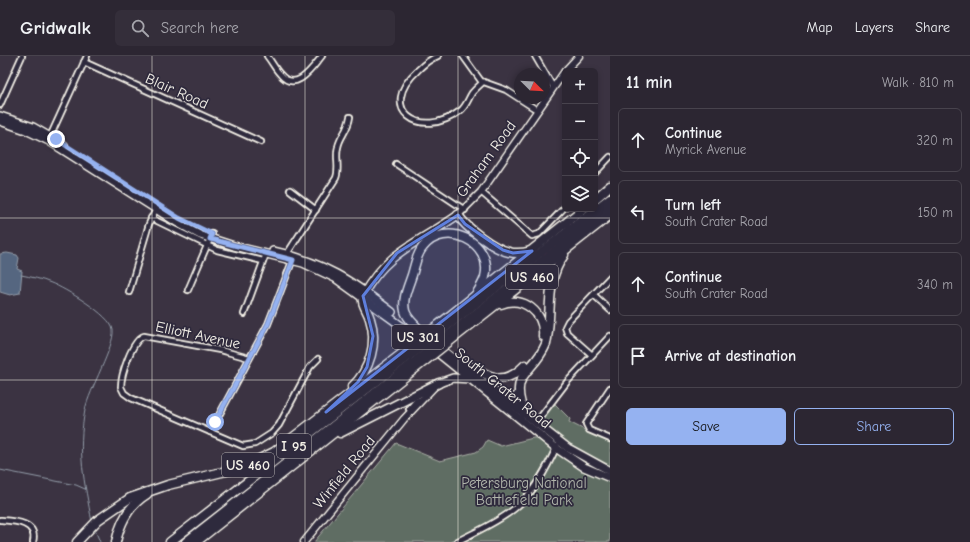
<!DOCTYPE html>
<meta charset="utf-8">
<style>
body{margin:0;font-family:"Comic Neue",sans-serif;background:#342e3a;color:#f1f3f6}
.controls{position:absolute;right:12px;top:12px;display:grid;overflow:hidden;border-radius:6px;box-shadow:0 2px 6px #0003}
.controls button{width:36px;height:36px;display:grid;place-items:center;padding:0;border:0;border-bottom:1px solid #48434d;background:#2c2632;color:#f1f3f6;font:20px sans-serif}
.compass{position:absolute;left:514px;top:12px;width:36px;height:36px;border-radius:50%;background:#2c2632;box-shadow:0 2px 6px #0003;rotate:114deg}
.stop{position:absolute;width:12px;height:12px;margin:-9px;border:3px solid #95b2f1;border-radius:50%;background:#fff}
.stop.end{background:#95b2f1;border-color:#fff;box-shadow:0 1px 4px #0008}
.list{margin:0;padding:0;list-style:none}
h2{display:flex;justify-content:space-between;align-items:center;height:52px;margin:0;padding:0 16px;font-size:17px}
h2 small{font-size:13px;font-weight:400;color:#a6a5ac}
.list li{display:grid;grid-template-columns:26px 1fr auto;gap:12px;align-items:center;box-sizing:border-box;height:64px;margin:0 8px 8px;padding:0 8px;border:1px solid #48434d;border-radius:6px}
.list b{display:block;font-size:15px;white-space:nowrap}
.list p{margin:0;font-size:13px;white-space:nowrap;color:#a6a5ac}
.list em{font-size:13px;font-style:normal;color:#a6a5ac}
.actions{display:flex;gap:8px;padding:12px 16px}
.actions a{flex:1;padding:9px 0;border:1px solid #95b2f1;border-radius:6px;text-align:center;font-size:14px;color:#95b2f1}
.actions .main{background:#95b2f1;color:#111}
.icon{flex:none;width:22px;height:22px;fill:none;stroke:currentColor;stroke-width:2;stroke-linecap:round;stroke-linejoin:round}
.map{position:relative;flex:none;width:610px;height:486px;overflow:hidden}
header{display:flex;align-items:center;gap:24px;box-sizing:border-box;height:56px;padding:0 20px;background:#2c2632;border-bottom:1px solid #48434d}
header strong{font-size:19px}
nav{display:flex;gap:22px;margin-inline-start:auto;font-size:14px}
.search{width:280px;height:36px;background:#342e3a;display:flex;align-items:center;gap:10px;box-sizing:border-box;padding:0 14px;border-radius:6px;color:#a6a5ac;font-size:15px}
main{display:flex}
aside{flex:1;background:#2c2632}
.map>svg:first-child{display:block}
</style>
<header>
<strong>Gridwalk</strong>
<div class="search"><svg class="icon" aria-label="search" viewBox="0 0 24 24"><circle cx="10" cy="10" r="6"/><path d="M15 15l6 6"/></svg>Search here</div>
<nav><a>Map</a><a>Layers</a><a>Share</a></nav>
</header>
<main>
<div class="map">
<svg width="610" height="486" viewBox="0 0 610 486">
<rect width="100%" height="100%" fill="#3b3342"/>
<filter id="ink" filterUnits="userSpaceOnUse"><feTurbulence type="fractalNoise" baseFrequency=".025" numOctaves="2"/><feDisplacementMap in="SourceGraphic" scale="8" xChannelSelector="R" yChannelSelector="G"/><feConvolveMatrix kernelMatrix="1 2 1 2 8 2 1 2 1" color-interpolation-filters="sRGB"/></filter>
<g filter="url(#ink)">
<g fill="#5f6d63" stroke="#aaafa6">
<path d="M554 347 570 363 569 366 610 387V410L576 393 542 368V364Z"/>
<path d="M533 382H537C560 400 584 414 610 426V486H314L396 387 440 405 476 396 483 391 487 384 501 390Z"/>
</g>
<path fill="#546680" stroke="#949eaa" d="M7 197 17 199 19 202 17 213 22 215 20 237 10 239 0 236V198Z"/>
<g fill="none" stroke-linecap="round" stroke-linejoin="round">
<g stroke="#949eaa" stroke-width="1">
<path d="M21 219C31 221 42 223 51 227 64 232 111 259 113 274 115 290 89 334 85 354 77 396 84 425 92 466"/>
<path d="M0 414 76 429 85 433"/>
<path d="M95 474 100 486"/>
</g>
<defs>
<g id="street">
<path d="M267 0C272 6 275 13 280 18 296 38 313 11 322 0"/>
<path d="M438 0C430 3 424 8 418 14 375 53 421 85 460 55 466 51 468 43 472 37 475 33 479 30 483 26"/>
<path d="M463 0 481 25 506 34 537 54"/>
<path d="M535 0 553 31"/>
<path d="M84 6 261 86"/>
<path d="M0 49 22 0"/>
<path d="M49 83 87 0"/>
<path d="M396 108 465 154"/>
<path d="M595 117 610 101"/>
<path d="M290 134 316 154"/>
<path d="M481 136 532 180 539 178 565 151"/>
<path d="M151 162 217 194 263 205"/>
<path d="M285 201 336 122C340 112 335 101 338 91 340 80 348 75 350 61"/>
<path d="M188 234 212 178"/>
<path d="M129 236 149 168 156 153"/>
<path d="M594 239 610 254"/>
<path d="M244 258 266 198"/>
<path d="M592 299 567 277 565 271 568 265 610 221"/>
<path d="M249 302 220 294 144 280C132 284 121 319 121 331L124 337 131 342 243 390 255 388 272 377 279 369 310 311 318 303"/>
<path d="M610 332 586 368 589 374 610 383"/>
<path d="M409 353 416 345 422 343"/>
<path d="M535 368 567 326 610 280"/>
<path d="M210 376 268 268 293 203"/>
<path d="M0 464C14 465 38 466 33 486"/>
<path d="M456 486C475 476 497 467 514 453 534 437 547 412 557 390"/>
</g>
<g id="secondary">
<path d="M565 15 579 0"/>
<path d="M458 159 481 136 565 15"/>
<path d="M304 486 404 363 434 331"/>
</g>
<g id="primary">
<path d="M0 60 33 71 64 89"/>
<path d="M0 65 26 74 49 85 178 167 200 179 234 190 303 207 335 222 425 287"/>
<path d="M273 195C323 206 352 225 392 256"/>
<path d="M363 239C387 195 420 186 458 159"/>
<path d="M437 290 568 392 610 415"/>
<path d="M433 293 556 392 584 411 610 422"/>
<path d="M439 327 453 322 471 323"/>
</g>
<g id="highway">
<path d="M595 143 610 130"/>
<path d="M458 159C466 172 494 193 509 196 516 198 524 197 531 195"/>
<path d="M501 248C523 239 545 257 543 280"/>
<path d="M437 270 583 153"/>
<path d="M441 275 610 142"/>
<path d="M421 277C417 269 408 265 405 255 402 243 408 231 412 219 415 210 416 199 423 191 445 163 494 186 485 221 483 228 479 234 475 240"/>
<path d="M446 281 610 151"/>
<path d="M450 285 610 159"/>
<path d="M462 307C486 315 499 336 525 309"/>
<path d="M352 331C370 314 378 287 370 263 368 255 361 248 363 240"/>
<path d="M507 351 518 339"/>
<path d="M524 357C508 315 533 319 546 288 553 256 544 227 564 199"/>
<path d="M340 377 439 327"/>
<path d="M77 486 98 464 130 442 168 429 243 411 274 396 413 289"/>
<path d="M116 486C120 467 129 449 147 438"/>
<path d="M170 486 417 294"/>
<path d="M186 486 423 299"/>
<path d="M196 486 426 304"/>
</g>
</defs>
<use href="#street" stroke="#f4f1e8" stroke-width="8"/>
<use href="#secondary" stroke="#f4f1e8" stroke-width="9"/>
<use href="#primary" stroke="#f4f1e8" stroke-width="10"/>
<use href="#highway" stroke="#f4f1e8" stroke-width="11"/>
<use href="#street" stroke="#2f2a3d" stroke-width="4.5"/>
<use href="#secondary" stroke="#2f2a3d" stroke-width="6"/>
<use href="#primary" stroke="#2f2a3d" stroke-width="7"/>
<use href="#highway" stroke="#2f2a3d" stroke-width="8"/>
<defs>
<g id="highway-bridge">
<path d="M413 289 437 270"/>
<path d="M417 294 441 275"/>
<path d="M423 299 446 281"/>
<path d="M426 304 450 285"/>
</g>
</defs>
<use href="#highway-bridge" stroke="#f4f1e8" stroke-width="11" stroke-linecap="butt"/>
<use href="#highway-bridge" stroke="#2f2a3d" stroke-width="8"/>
</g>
</g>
<g fill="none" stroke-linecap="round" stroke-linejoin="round" filter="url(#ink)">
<path stroke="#95b2f1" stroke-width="5" d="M56 83 179 162 212 178 210 183 293 204 268 268 215 366"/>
</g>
<path fill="#5e7fdd" fill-opacity="0.2" stroke="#5e7fdd" stroke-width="3" stroke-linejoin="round" d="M458 159 465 168 503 194 513 197 532 195 326 356 358 326 367 311 373 280 363 240 397 197Z"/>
<path fill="none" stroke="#f4f1e8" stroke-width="1" stroke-opacity="0.55" d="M152 0V486M305 0V486M458 0V486M0 162H610M0 324H610"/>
<g text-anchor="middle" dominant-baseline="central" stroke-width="3.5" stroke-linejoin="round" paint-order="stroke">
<g fill="#2f2a3d" stroke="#b9b5b5" stroke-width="1">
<rect x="506" y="209" width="52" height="24" rx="3"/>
<rect x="392" y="269" width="52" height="24" rx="3"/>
<rect x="277" y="378" width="34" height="24" rx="3"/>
<rect x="222" y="397" width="52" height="24" rx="3"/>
</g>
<g font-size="14" font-weight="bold" fill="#f4f1e8">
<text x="532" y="221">US 460</text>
<text x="418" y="281">US 301</text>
<text x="294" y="390">I 95</text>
<text x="248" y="409">US 460</text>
</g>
<g font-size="15" fill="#f4f1e8" stroke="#2f2a3d">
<text transform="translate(177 35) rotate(24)">Blair Road</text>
<text transform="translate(486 103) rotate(-54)">Graham Road</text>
<text transform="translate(198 279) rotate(12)">Elliott Avenue</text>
<text transform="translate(503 332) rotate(39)">South Crater Road</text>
<text transform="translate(344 416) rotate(-51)">Winfield Road</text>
</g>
<g font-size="15" fill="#b1b6ac" stroke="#2f2a3d">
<text x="524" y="427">Petersburg National<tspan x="524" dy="17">Battlefield Park</tspan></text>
</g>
</g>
</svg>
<div class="controls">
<button>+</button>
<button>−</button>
<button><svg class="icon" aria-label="locate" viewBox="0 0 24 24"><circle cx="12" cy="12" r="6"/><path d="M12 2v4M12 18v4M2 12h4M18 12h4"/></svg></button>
<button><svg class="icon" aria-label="layers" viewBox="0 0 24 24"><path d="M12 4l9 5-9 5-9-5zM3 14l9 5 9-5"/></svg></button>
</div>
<svg class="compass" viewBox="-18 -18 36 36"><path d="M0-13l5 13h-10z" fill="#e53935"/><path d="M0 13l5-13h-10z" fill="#a6a5ac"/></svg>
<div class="stop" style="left:215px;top:366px"></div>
<div class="stop end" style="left:56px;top:83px"></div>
</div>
<aside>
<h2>11 min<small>Walk · 810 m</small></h2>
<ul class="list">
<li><svg class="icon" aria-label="ahead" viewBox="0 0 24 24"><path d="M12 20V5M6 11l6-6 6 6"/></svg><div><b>Continue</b><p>Myrick Avenue</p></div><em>320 m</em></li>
<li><svg class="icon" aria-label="left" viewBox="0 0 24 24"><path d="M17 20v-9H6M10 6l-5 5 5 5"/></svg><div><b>Turn left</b><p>South Crater Road</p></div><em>150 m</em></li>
<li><svg class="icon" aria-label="ahead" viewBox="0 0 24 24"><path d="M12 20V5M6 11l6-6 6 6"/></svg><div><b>Continue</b><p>South Crater Road</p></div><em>340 m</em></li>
<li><svg class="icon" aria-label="arrive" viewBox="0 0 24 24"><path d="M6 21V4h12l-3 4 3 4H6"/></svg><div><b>Arrive at destination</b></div></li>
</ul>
<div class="actions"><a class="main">Save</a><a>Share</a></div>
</aside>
</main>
